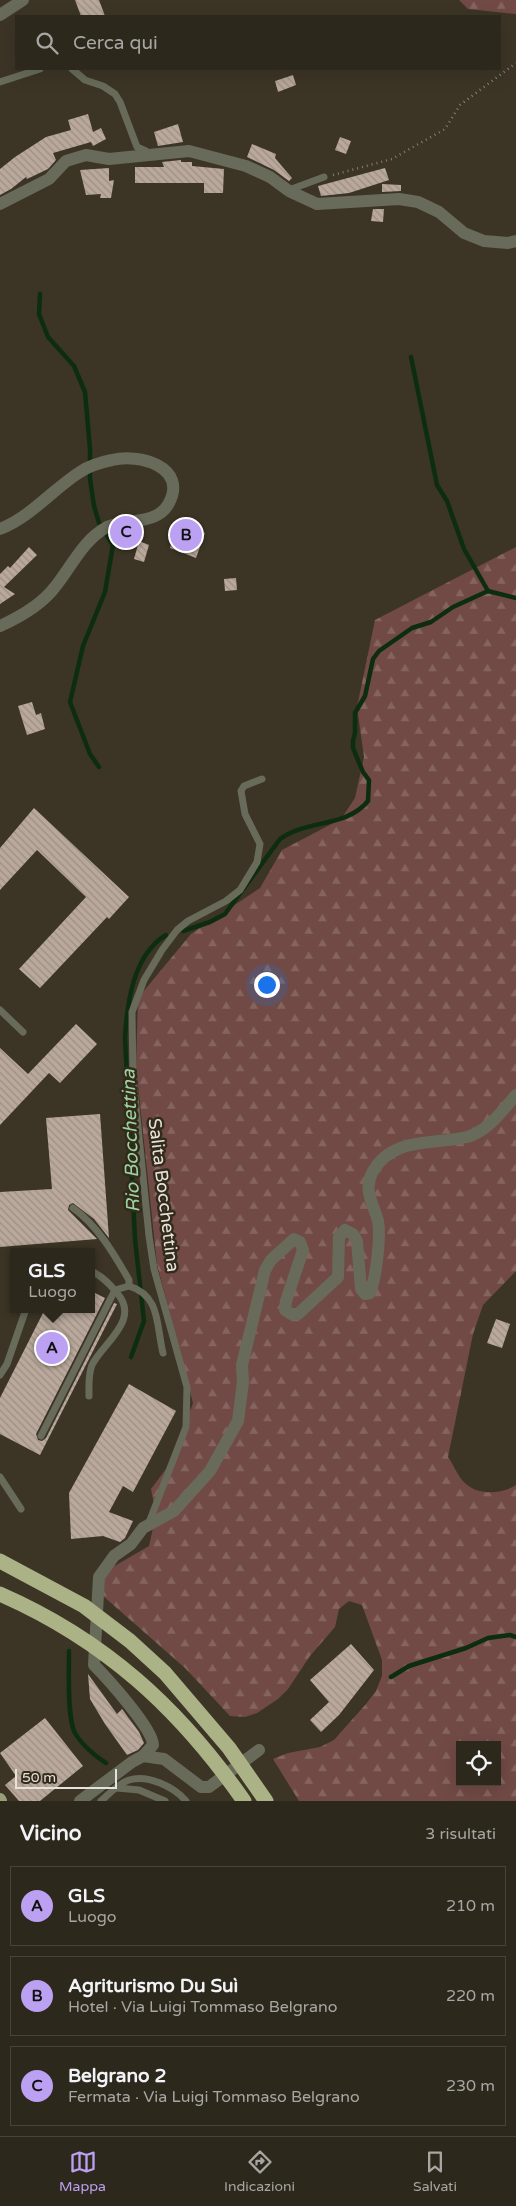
<!DOCTYPE html>
<html lang="it">
<meta charset="utf-8">
<style>
body{margin:0;font-family:"Varela Round",sans-serif;background:#353025;color:#f1f3f6}
.controls{position:absolute;right:15px;bottom:15px;display:grid;overflow:hidden;border-radius:0px;box-shadow:0 5px 20px #0002}
.controls button{width:45px;height:45px;display:grid;place-items:center;padding:0;border:0;border-bottom:1px solid #48443b;background:#2d281c;color:#f1f3f6;font:25px sans-serif}
.scale{position:absolute;left:15px;bottom:12px;width:102px;box-sizing:border-box;padding-left:5px;border:2px solid #e8e3da;border-top:0;font-size:14px;line-height:18px;white-space:nowrap;color:#e8e3da;-webkit-text-stroke:4px #322b1c;paint-order:stroke}
.you{position:absolute;left:266px;top:984px;width:18px;height:18px;margin:-12px;border:4px solid #fff;border-radius:50%;background:#1a73e8;box-shadow:0 0 0 8px #1a73e833}
.badge{display:grid;place-items:center;width:32px;height:32px;border-radius:50%;background:#bca0f2;color:#111;font-size:16px;font-weight:700}
.pin{position:absolute;translate:-50% -50%;border:2px solid #fff;box-shadow:0 1px 5px #0006}
.popup{position:absolute;left:10px;top:1248px;width:85px;height:65px;box-sizing:border-box;display:grid;place-content:center;border-radius:0px;background:#2d281c;filter:drop-shadow(0 1px 4px #0005);font-size:16px;white-space:nowrap;color:#a7a6a3}
.popup b{font-size:19px;color:#f1f3f6}
.popup::after{content:'';position:absolute;left:50%;top:100%;margin-left:-10px;border:10px solid transparent;border-top-color:#2d281c}
.list{margin:0;padding:0;list-style:none}
h2{display:flex;justify-content:space-between;align-items:center;height:65px;margin:0;padding:0 20px;font-size:21px}
h2 small{font-size:16px;font-weight:400;color:#a7a6a3}
.list li{display:grid;grid-template-columns:32px 1fr auto;gap:15px;align-items:center;box-sizing:border-box;height:80px;margin:0 10px 10px;padding:0 10px;border:1px solid #48443b;border-radius:0px}
.list b{display:block;font-size:19px;white-space:nowrap}
.list p{margin:0;font-size:16px;white-space:nowrap;color:#a7a6a3}
.list em{font-size:16px;font-style:normal;color:#a7a6a3}
.icon{flex:none;width:28px;height:28px;fill:none;stroke:currentColor;stroke-width:2;stroke-linecap:round;stroke-linejoin:round}
.map{position:relative;flex:none;width:516px;height:1801px;overflow:hidden}
.search{position:absolute;background:#2d281c;box-shadow:0 5px 20px #0002;left:15px;right:15px;top:15px;height:55px;display:flex;align-items:center;gap:12px;box-sizing:border-box;padding:0 18px;border-radius:0px;color:#a7a6a3;font-size:19px}
.sheet{height:335px;background:#2d281c}
nav{display:flex;justify-content:space-around;align-items:center;box-sizing:border-box;height:70px;border-top:1px solid #48443b;background:#2d281c;font-size:14px;color:#a7a6a3}
nav a{display:grid;justify-items:center;gap:2px}
nav .on{color:#bca0f2}
.map>svg:first-child{display:block}
</style>
<div class="map">
<svg width="516" height="1801" viewBox="0 0 516 1801">
<defs>
<pattern id="forest-firs" width="22" height="20" patternUnits="userSpaceOnUse" patternTransform="scale(1.25)"><rect width="22" height="20" fill="#714a45"/><path d="M5 1l3.5 6h-7zM16 11l3.5 6h-7z" fill="#85645f"/></pattern>
<pattern id="building-back-hatch" width="6" height="6" patternUnits="userSpaceOnUse" patternTransform="scale(1.25)"><rect width="6" height="6" fill="#b9a89b"/><path d="M-1 5l2 2M0 0l6 6M5-1l2 2" fill="none" stroke="#9c8f84"/></pattern>
</defs>
<rect width="100%" height="100%" fill="#3c3526"/>
<g fill="url(#forest-firs)" fill-rule="evenodd">
<path d="M459 0H516V14L468 9Z"/>
<path d="M516 547V1271L483 1305 473 1334 448 1457C453 1464 457 1474 462 1480 475 1496 501 1495 516 1485V1801H299L273 1759 288 1753 320 1747 334 1740 366 1704 376 1691 382 1676V1660L362 1605 349 1601 339 1609 335 1627 310 1656 288 1689 278 1699 257 1713 245 1717 230 1716 185 1668 94 1588 106 1571 149 1546 156 1515 151 1489 169 1465 193 1403 157 1264 136 1066 138 998 191 934 260 888 282 850 341 819 355 798 364 757 357 707 375 620ZM460 1745H497V1782H460Z"/>
</g>
<g fill="none" stroke-linecap="round" stroke-linejoin="round">
<g stroke="#0d2d11" stroke-width="4.5">
<path d="M40 294 39 314 48 337 74 366 85 392 90 449V479L94 506 99 523 113 545 105 592 83 646 70 702 90 754 99 767"/>
<path d="M411 357 437 485 447 501 464 549 488 591"/>
<path d="M183 931 210 922 225 914 280 839C307 819 346 828 368 801L369 780 363 772 353 748V741L355 733V713L365 696 373 659 379 651 412 628 431 622 453 607 488 591 516 598"/>
<path d="M131 1357 144 1321 135 1239 125 1038C127 1003 133 955 166 935"/>
<path d="M69 1651C69 1669 67 1719 75 1733 81 1744 96 1757 106 1763"/>
<path d="M391 1677 409 1666 466 1648 488 1638 510 1635 516 1637"/>
</g>
</g>
<g fill="url(#building-back-hatch)">
<path d="M75 0H99L105 16H81Z"/>
<path d="M293 75 296 85 278 92 275 81Z"/>
<path d="M88 114 93 132 101 128 106 139 93 146 91 142 53 153 56 160 48 169 27 179 26 177 11 189 0 195V169L15 157 46 137 71 130 68 120Z"/>
<path d="M178 124 183 142 158 146 154 132Z"/>
<path d="M340 137 351 141 346 154 335 150Z"/>
<path d="M252 144 276 154 275 158 292 178 289 181 274 170 247 157Z"/>
<path d="M181 160V162H192V166L224 169 223 193H204V183H135V167H164L162 162Z"/>
<path d="M109 168V181L114 180 111 198H100L101 194 86 195 80 170Z"/>
<path d="M385 168 389 180 349 193 321 196 318 186Z"/>
<path d="M382 184 401 185V191L382 192Z"/>
<path d="M373 209H384L383 222 371 221Z"/>
<path d="M181 525 205 533 196 558 170 548 173 538H177Z"/>
<path d="M139 541 149 545 144 562 134 559Z"/>
<path d="M29 547 37 555 4 587 15 594 0 604V574L8 566 10 568Z"/>
<path d="M236 578 237 590 225 591 224 579Z"/>
<path d="M32 702 36 715 41 713 45 729 27 735 18 706Z"/>
<path d="M34 808 129 897 109 919 107 917 40 988 19 969 86 897 37 850 0 890V848Z"/>
<path d="M76 1024 97 1044 60 1083 49 1073 0 1125V1048L28 1074Z"/>
<path d="M100 1114 109 1238 94 1219 73 1203 69 1205 68 1210 97 1239 0 1247V1192L52 1189 46 1118Z"/>
<path d="M91 1291 105 1298 36 1434 38 1440 42 1441 46 1438 114 1303 117 1304 40 1455 0 1434V1398L45 1309H91Z"/>
<path d="M496 1319 510 1324 502 1348 487 1343Z"/>
<path d="M129 1384 176 1411 133 1492 123 1486 109 1512 133 1521 125 1538 120 1542 103 1536 71 1539 69 1493Z"/>
<path d="M351 1644 374 1670 339 1715 321 1732 310 1720 329 1702 310 1680Z"/>
<path d="M88 1674 117 1714 122 1709 139 1732 144 1743 138 1750 127 1755 105 1724 90 1699Z"/>
<path d="M45 1718 83 1766 40 1801H19L5 1785 16 1776 0 1753Z"/>
</g>
<g fill="none" stroke-linecap="round" stroke-linejoin="round">
<path stroke="#837d71" stroke-width="2.5" stroke-dasharray="1 4" stroke-linecap="butt" d="M333 175 392 159 445 129 460 105 516 63"/>
<g stroke="#686b59" stroke-width="7">
<path d="M72 69 85 80 103 86 115 94 120 102 137 147 146 151 147 156"/>
<path d="M0 82 40 69"/>
<path d="M289 190 324 177"/>
<path d="M0 1010 23 1032"/>
<path d="M73 1208C98 1226 114 1254 129 1280V1286"/>
<path d="M0 1375 7 1364 26 1309"/>
<path d="M89 1396C89 1385 88 1375 92 1365 103 1343 141 1320 117 1293 110 1284 102 1276 91 1271"/>
<path d="M41 1436 115 1290 129 1286C161 1296 156 1325 163 1353"/>
<path d="M0 1477 21 1509"/>
<path d="M148 1525 186 1427 187 1387 154 1269 149 1236 133 1077 132 1012 144 980 162 950 177 930 188 921 226 901 240 890 257 862 260 844 245 814 241 791 244 786 262 779"/>
<path d="M117 1788 139 1790 165 1801"/>
<path d="M101 1801C109 1794 119 1783 129 1780 148 1774 174 1787 186 1801"/>
</g>
<g stroke="#686b59" stroke-width="12">
<path d="M0 15 23 0"/>
<path d="M0 204 49 179 66 161 86 155 109 159 189 151 246 166 270 177 289 191 317 204 399 199 418 202 439 212 464 233 484 241 508 243 516 241"/>
<path d="M0 529C31 517 53 489 80 472 89 466 102 462 112 460 139 453 188 467 169 503 157 526 126 518 107 527 83 540 72 566 55 587 42 604 20 617 0 626"/>
<path d="M143 1756 153 1745C153 1729 107 1678 94 1665L99 1577 114 1556 131 1544 143 1528 174 1511 210 1471 238 1421 243 1382 242 1365 265 1270 271 1260 294 1239 300 1242 303 1250 286 1301 285 1310 291 1314H298L338 1277 339 1237 345 1230 353 1234 357 1241 361 1289 365 1294 370 1293C376 1278 381 1237 378 1221 374 1205 363 1191 372 1173 391 1136 434 1145 467 1137 488 1131 502 1111 516 1095"/>
<path d="M80 1801 132 1762 143 1756 164 1759 201 1787H209L259 1750"/>
</g>
<path stroke="#989e79" stroke-width="12" d="M0 1799 1 1801"/>
<g stroke="#abb386" stroke-width="15">
<path d="M0 1561 84 1606 130 1641 165 1673 229 1748 266 1801"/>
<path d="M0 1594C105 1640 179 1708 244 1801"/>
</g>
</g>
<g text-anchor="middle" dominant-baseline="central" stroke-width="5" stroke-linejoin="round" paint-order="stroke">
<g font-size="18" fill="#e8e3da" stroke="#322b1c">
<text transform="translate(164 1195) rotate(83)">Salita Bocchettina</text>
</g>
<g font-size="19" font-style="italic" fill="#9cd29e" stroke="#322b1c">
<text transform="translate(131 1141) rotate(-92)">Rio Bocchettina</text>
</g>
</g>
</svg>
<div class="controls">
<button><svg class="icon" aria-label="locate" viewBox="0 0 24 24"><circle cx="12" cy="12" r="6"/><path d="M12 2v4M12 18v4M2 12h4M18 12h4"/></svg></button>
</div>
<div class="scale">50 m</div>
<div class="you"></div>
<div class="pin badge" style="left:52px;top:1348px">A</div>
<div class="popup"><b>GLS</b>Luogo</div>
<div class="pin badge" style="left:186px;top:535px">B</div>
<div class="pin badge" style="left:126px;top:532px">C</div>
<div class="search"><svg class="icon" aria-label="search" viewBox="0 0 24 24"><circle cx="10" cy="10" r="6"/><path d="M15 15l6 6"/></svg>Cerca qui</div>
</div>
<section class="sheet">
<h2>Vicino<small>3 risultati</small></h2>
<ul class="list">
<li><span class="badge">A</span><div><b>GLS</b><p>Luogo</p></div><em>210 m</em></li>
<li><span class="badge">B</span><div><b>Agriturismo Du Suì</b><p>Hotel · Via Luigi Tommaso Belgrano</p></div><em>220 m</em></li>
<li><span class="badge">C</span><div><b>Belgrano 2</b><p>Fermata · Via Luigi Tommaso Belgrano</p></div><em>230 m</em></li>
</ul>
</section>
<nav>
<a class="on"><svg class="icon" aria-label="map" viewBox="0 0 24 24"><path d="M3 6l6-2 6 2 6-2v14l-6 2-6-2-6 2zM9 4v14M15 6v14"/></svg>Mappa</a>
<a><svg class="icon" aria-label="directions" viewBox="0 0 24 24"><path d="M12 3l9 9-9 9-9-9zM9 14v-3h6M13 9l2 2-2 2"/></svg>Indicazioni</a>
<a><svg class="icon" aria-label="saved" viewBox="0 0 24 24"><path d="M7 4h10v16l-5-4-5 4z"/></svg>Salvati</a>
</nav>
